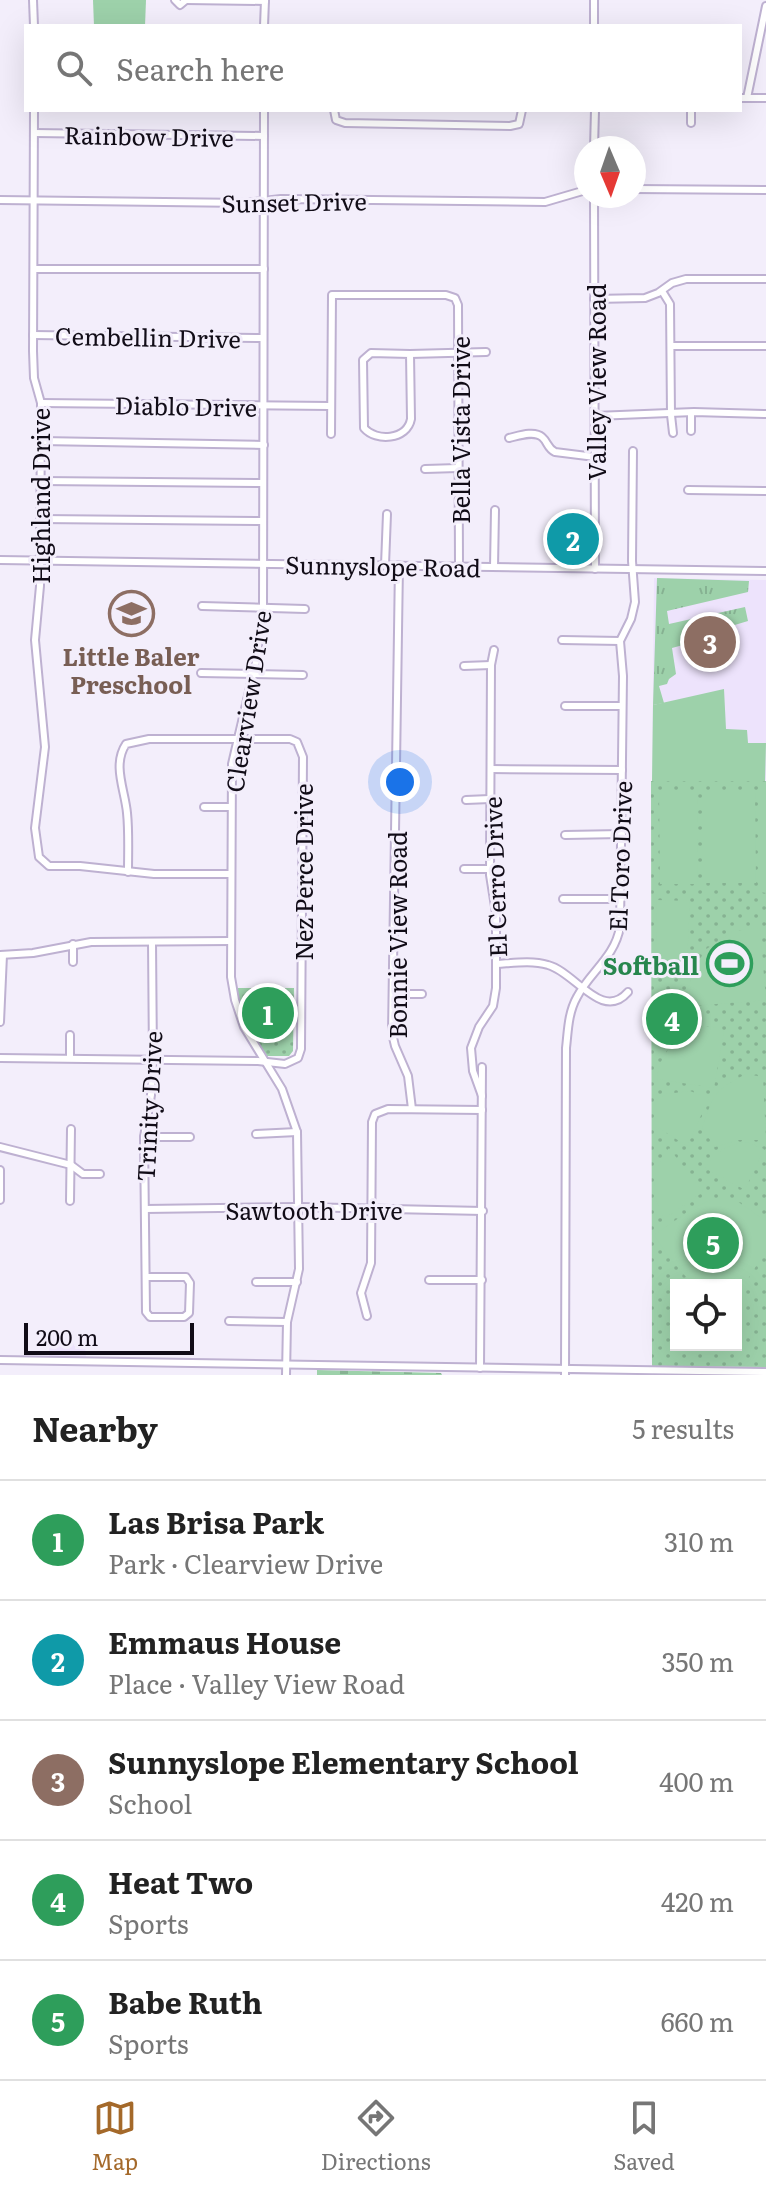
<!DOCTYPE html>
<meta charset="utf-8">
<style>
body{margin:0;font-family:Literata,serif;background:#f2f2f2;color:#222}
.controls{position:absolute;right:24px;bottom:24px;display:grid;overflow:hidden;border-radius:0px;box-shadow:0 8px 32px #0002}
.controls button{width:72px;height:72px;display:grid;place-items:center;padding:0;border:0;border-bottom:2px solid #e0e0e0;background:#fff;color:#222;font:40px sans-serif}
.compass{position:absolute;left:574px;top:136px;width:72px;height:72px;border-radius:50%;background:#fff;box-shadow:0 8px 32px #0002;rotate:178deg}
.scale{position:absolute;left:24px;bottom:20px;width:170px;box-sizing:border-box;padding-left:8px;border:4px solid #110c17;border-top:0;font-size:22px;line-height:28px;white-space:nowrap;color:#110c17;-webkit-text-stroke:6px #f3eefb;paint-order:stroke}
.you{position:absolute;left:400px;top:782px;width:28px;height:28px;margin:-20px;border:6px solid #fff;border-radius:50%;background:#1a73e8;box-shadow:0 0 0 12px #1a73e833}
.badge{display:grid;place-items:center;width:52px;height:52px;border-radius:50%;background:#a4692a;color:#fff;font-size:26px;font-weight:700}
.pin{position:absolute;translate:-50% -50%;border:4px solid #fff;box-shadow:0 2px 8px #0006}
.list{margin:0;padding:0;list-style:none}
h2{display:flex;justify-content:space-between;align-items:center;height:104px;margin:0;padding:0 32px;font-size:34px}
h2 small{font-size:26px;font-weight:400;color:#767676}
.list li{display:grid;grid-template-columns:52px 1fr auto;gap:24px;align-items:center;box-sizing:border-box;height:120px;padding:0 32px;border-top:2px solid #e0e0e0}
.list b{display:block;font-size:30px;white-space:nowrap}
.list p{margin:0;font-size:26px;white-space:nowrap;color:#767676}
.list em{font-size:26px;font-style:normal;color:#767676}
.icon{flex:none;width:44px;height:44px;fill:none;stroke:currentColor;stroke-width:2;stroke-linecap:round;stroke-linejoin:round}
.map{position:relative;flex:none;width:766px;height:1375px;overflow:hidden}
.search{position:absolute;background:#fff;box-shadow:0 8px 32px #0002;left:24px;right:24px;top:24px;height:88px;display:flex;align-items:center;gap:20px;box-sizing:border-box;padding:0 28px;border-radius:0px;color:#767676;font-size:30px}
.sheet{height:704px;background:#fff}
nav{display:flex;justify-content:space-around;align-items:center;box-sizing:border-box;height:112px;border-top:2px solid #e0e0e0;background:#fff;font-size:22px;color:#767676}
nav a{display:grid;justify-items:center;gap:4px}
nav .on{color:#a4692a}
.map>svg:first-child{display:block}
</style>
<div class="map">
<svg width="766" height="1375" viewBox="0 0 766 1375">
<defs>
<pattern id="grass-tufts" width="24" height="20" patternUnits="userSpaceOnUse" patternTransform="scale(2)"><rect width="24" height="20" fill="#9dd1aa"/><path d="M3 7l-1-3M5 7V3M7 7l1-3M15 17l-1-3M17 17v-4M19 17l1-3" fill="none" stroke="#86b292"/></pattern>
<pattern id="cemetery-stones" width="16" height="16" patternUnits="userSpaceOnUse" patternTransform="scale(2)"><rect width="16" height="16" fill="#9dd1aa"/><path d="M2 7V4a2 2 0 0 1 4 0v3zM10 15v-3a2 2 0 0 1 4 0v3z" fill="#86b292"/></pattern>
<pattern id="park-dots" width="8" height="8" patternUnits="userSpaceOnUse" patternTransform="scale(2)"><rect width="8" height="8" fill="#9dd1aa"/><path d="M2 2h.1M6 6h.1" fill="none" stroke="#86b292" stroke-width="1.8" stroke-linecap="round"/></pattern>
</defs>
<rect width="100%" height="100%" fill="#f3eefb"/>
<g fill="#ede3fc">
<path d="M654 578 766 580V781H652Z"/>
<path d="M50 1331H74V1346H85L86 1357 49 1356Z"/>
</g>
<path fill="url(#grass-tufts)" d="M657 578 749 581 748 592 667 611 669 624 745 607 748 621 718 630 712 637 672 648 676 674 669 679 667 684 659 686 664 703 653 705Z"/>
<path fill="url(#cemetery-stones)" d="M317 1370 441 1373 442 1375H317Z"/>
<g fill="url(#park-dots)" fill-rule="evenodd">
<path d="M651 781H766V1367L652 1366ZM676 1285H736V1345H676Z"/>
<path d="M236 988H294L293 1051 289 1056H266C250 1038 239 1012 236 988Z"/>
</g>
<g fill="#9dd1aa">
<path d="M93 0H146L145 26H94Z"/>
<path d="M724 689 726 729 747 730 748 743H766L765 781H652L653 705Z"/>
<path d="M760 784H766V893L760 892Z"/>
<path d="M659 790H697L698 884H660Z"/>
<path d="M705 791H755L756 883H705Z"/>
<path d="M657 900 690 901 687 964 656 962Z"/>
<path d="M760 928 766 1000 691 1006 690 978 705 950 733 931Z"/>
<path d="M664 1005 678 1008 689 1024 661 1037 653 1006Z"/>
<path d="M710 1026 724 1031 714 1088 657 1079C659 1050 682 1031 710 1026Z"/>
<path d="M746 1074 763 1077 766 1140H738L715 1147 702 1128C714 1094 713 1091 746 1074Z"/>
<path d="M690 1091 709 1098 687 1146 654 1125V1101L666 1094Z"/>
<path d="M747 1142 764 1149 745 1190 705 1168C716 1151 726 1145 747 1142Z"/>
<path d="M669 1148 703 1192 664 1219C650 1190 650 1174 669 1148Z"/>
<path d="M712 1199H734L766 1221V1250L745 1284 736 1293V1285H693L668 1256 654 1235 689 1211Z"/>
</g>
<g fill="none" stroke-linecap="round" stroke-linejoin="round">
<defs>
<g id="minor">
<path d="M33 0 34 26"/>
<path d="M175 0 180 5 186 0"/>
<path d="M186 0 265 1"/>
<path d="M594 0V26"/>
<path d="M264 26 265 0"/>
<path d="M740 98H766"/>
<path d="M747 98 766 6"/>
<path d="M34 110 33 351 34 378 41 403 40 586 35 640 45 747 35 828 39 857 49 866H80L154 874H231"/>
<path d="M264 110 263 607 256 662 232 764 231 977 235 1000 244 1027 282 1089 297 1132 299 1269 287 1322 286 1375"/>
<path d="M334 110 336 120 345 123 510 126 519 124 522 110"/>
<path d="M691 123V110"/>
<path d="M34 133 264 136"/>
<path d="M594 148 595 110"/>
<path d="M634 189 766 190"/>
<path d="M594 196 595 569"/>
<path d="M0 200 246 203 281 199 545 202 586 190"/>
<path d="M35 269H264"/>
<path d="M662 291 670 304 671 415 673 433"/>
<path d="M594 299 645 298 658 293 672 283 686 279H766"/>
<path d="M33 335 263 338"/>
<path d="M671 346H766"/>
<path d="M371 353 410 354 411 419C407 440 376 442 364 428L363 360Z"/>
<path d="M410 354 486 352"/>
<path d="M41 403 330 406"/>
<path d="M691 413V431"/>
<path d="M595 416 694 412 766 414"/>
<path d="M331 434 332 295H446L455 298 458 305 459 566"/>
<path d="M509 438C518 436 534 430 542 437 548 442 547 448 555 452L595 457"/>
<path d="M41 441 264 445"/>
<path d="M425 469 458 468"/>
<path d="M41 481 263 483"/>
<path d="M688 490 766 491"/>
<path d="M40 519 263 521"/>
<path d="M0 560 766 571"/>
<path d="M385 565 387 514"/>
<path d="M399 565 392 1033 395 1046 408 1076 412 1109"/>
<path d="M494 567 495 510"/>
<path d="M202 606 305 609"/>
<path d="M562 640 620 641"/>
<path d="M464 666 491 665"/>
<path d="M201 673 303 675"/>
<path d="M565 706H622"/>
<path d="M491 769 622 770"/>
<path d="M466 800 490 799"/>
<path d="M204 807H231"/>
<path d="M565 835 622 834"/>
<path d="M464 869H490"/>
<path d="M563 899H621"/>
<path d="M0 955 33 953 91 942 231 941"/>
<path d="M73 962V944"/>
<path d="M497 964C513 963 532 960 548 965 575 972 602 1022 628 992"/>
<path d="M393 994H422"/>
<path d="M0 1022 3 955"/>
<path d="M70 1035V1058"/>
<path d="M0 1058 258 1061 285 1064 298 1058 301 1049 303 757 297 742 290 739H149L126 744C112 765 125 790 127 813 129 832 128 852 128 872"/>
<path d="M482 1096 473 1071 471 1048 479 1027 493 1006 496 988V913L490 875 491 665 494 650"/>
<path d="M256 1134 297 1132"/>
<path d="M144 1137H190"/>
<path d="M0 1147 71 1165 83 1174H100"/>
<path d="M0 1170V1200"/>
<path d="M70 1201 71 1129"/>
<path d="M145 1209 299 1207 483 1211"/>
<path d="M146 1277H186L190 1283 189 1313 184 1317H150L146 1312 144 1137 151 1095 153 1059 152 942"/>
<path d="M429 1280H482"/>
<path d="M256 1282H297"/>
<path d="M367 1316 361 1293 371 1263 372 1122 375 1114 388 1109 482 1110"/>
<path d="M229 1321 287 1322"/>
<path d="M0 1360 766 1372"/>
<path d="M480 1368 482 1067"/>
<path d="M565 1375 566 1048C568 1031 568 1013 577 997 590 972 615 957 620 927L623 676 620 641 631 619 635 602 632 561 633 451"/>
</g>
</defs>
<use href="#minor" stroke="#beb1d1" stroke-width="10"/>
<use href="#minor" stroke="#fff" stroke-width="6"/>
</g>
<defs>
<symbol id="school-ring" viewBox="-11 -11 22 22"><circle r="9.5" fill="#f3eefb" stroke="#8d6e63" stroke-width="1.5"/><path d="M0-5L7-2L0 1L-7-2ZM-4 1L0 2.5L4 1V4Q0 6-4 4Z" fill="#8d6e63"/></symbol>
<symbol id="stadium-ring" viewBox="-11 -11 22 22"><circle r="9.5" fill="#f3eefb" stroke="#2e9e5b" stroke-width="1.5"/><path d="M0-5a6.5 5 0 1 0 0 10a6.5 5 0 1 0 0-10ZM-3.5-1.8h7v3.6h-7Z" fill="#2e9e5b"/></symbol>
</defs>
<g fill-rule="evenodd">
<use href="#school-ring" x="106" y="588" width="51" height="51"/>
<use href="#stadium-ring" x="704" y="938" width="51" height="51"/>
</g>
<g text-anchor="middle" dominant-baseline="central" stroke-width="6" stroke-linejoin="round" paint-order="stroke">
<g font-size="24" fill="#110c17" stroke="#f3eefb">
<text transform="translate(149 135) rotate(1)">Rainbow Drive</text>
<text transform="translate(294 201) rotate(-1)">Sunset Drive</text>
<text transform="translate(148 336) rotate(1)">Cembellin Drive</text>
<text transform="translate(595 382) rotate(-90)">Valley View Road</text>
<text transform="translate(186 405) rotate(1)">Diablo Drive</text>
<text transform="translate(459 430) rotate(-90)">Bella Vista Drive</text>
<text transform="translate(39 496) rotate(-90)">Highland Drive</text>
<text transform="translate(383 565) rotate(1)">Sunnyslope Road</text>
<text transform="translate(247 701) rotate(-81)">Clearview Drive</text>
<text transform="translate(619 856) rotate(-88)">El Toro Drive</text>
<text transform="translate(302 872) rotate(-90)">Nez Perce Drive</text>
<text transform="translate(494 877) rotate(-92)">El Cerro Drive</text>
<text transform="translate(396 935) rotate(-90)">Bonnie View Road</text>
<text transform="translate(148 1106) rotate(-87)">Trinity Drive</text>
<text x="314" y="1209">Sawtooth Drive</text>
</g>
<g font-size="24" font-weight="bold" fill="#785e54" stroke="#f3eefb">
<text x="131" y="655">Little Baler<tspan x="131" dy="28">Preschool</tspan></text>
</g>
<g font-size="24" font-weight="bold" fill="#27864d" stroke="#f3eefb" text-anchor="end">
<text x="699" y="964">Softball</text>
</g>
</g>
</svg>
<div class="controls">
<button><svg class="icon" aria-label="locate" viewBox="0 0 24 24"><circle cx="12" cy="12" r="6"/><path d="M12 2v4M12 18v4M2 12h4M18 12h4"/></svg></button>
</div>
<svg class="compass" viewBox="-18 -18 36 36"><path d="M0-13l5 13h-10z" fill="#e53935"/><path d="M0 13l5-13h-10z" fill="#767676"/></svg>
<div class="scale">200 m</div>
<div class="you"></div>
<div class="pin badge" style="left:268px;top:1013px;background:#2e9e5b">1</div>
<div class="pin badge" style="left:573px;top:539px;background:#0f9aa8">2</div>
<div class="pin badge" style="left:710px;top:642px;background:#8d6e63">3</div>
<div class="pin badge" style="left:672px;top:1019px;background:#2e9e5b">4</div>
<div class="pin badge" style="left:713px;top:1243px;background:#2e9e5b">5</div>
<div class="search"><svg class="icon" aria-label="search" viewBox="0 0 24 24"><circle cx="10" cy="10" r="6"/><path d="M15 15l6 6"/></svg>Search here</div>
</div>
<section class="sheet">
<h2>Nearby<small>5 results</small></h2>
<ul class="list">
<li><span class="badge" style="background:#2e9e5b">1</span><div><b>Las Brisa Park</b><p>Park · Clearview Drive</p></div><em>310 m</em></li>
<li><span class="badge" style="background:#0f9aa8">2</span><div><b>Emmaus House</b><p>Place · Valley View Road</p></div><em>350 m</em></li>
<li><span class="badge" style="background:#8d6e63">3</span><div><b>Sunnyslope Elementary School</b><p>School</p></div><em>400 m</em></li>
<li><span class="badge" style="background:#2e9e5b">4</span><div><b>Heat Two</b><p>Sports</p></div><em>420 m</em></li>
<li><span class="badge" style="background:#2e9e5b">5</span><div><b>Babe Ruth</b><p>Sports</p></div><em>660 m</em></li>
</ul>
</section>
<nav>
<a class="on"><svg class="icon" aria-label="map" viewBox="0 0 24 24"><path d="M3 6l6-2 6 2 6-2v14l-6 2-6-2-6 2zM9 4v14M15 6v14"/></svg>Map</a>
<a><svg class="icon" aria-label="directions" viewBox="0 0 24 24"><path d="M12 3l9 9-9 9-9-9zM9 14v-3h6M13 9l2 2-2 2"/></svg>Directions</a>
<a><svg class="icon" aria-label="saved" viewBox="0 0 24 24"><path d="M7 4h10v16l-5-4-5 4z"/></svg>Saved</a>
</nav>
